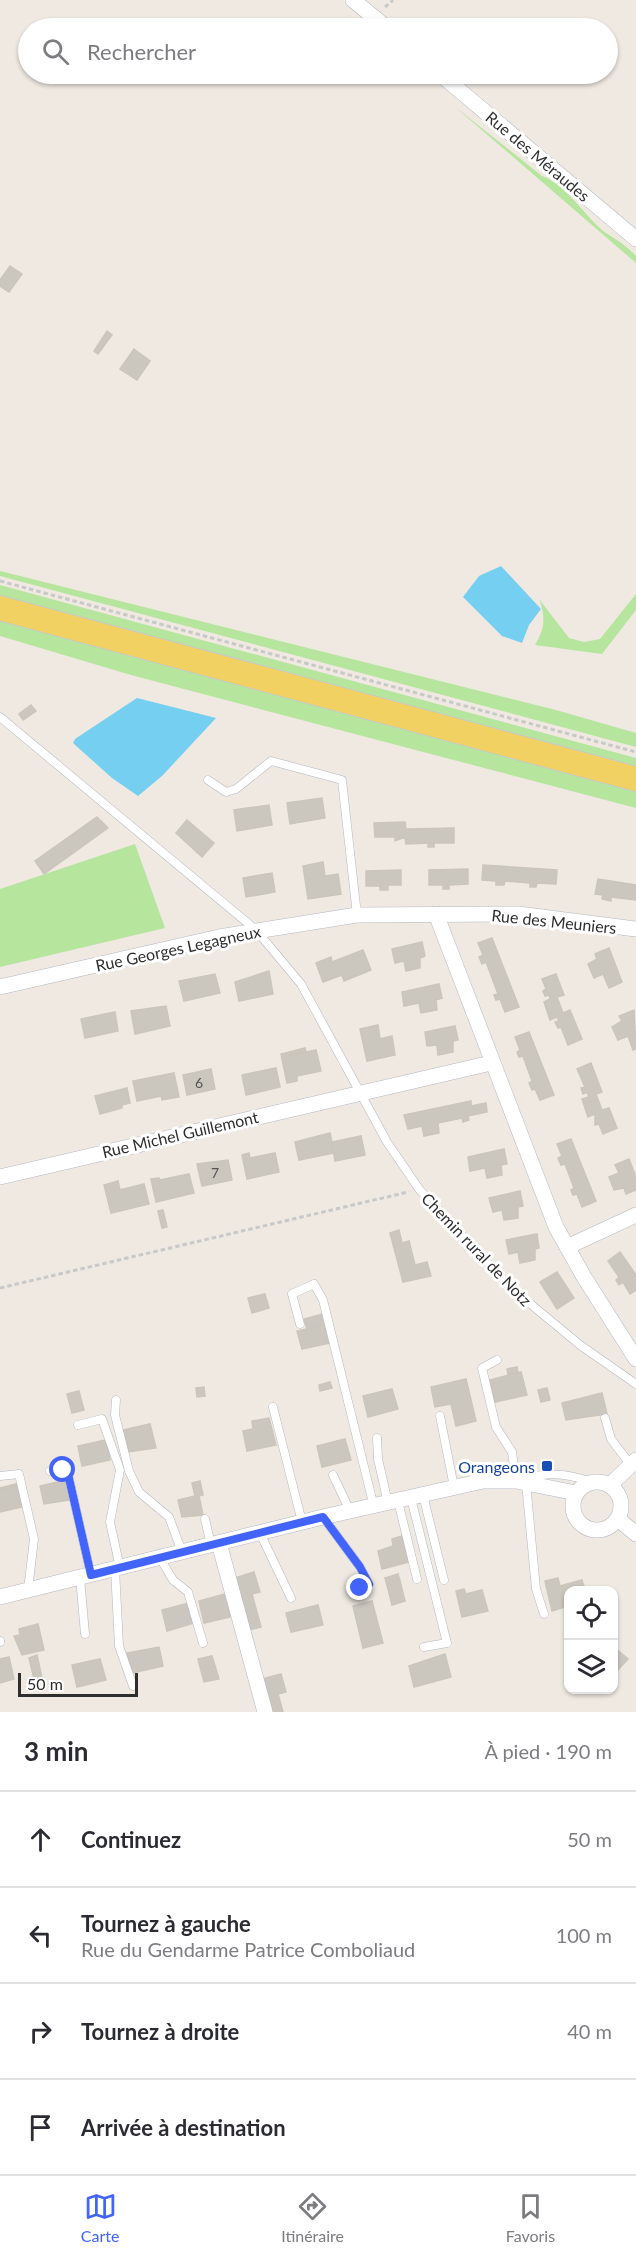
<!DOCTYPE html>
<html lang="fr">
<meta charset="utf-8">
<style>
body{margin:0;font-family:Lato,sans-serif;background:#f7f7f7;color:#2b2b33}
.controls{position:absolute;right:18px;bottom:18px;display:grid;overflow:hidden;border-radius:12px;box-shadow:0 2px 4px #0004}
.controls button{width:54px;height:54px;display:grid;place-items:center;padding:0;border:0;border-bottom:2px solid #e1e1e2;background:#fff;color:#2b2b33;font:30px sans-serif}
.scale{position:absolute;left:18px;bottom:15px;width:120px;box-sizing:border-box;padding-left:6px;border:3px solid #2e2e2e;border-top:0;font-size:16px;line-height:21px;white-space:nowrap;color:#2e2e2e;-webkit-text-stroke:4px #fff;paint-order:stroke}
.stop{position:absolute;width:18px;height:18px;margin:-14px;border:4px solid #4264fb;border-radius:50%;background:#fff}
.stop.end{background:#4264fb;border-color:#fff;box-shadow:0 2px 6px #0008}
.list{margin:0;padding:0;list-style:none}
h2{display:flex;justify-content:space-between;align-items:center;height:78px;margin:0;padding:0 24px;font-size:26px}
h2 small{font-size:20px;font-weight:400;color:#7c7c81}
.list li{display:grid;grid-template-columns:39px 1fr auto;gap:18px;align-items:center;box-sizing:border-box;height:96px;padding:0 24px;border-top:2px solid #e1e1e2}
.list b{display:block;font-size:22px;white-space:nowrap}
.list p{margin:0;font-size:20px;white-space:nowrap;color:#7c7c81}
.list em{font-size:20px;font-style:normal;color:#7c7c81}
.icon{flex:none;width:33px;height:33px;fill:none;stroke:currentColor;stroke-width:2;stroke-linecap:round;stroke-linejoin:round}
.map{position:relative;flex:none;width:636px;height:1712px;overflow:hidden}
.search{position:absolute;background:#fff;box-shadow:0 2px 4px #0004;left:18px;right:18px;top:18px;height:66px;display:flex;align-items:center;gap:15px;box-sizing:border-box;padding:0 21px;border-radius:33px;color:#7c7c81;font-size:22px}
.sheet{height:462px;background:#fff}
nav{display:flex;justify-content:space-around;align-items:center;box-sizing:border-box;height:84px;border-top:2px solid #e1e1e2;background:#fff;font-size:16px;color:#7c7c81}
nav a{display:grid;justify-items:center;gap:3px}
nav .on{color:#4264fb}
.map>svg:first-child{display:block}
</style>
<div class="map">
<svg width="636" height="1712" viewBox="0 0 636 1712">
<rect width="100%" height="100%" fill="#efe9e1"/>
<g fill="#b6e59e">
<path d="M454 106 542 176C566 183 587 220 606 233 617 240 627 246 636 256V263Z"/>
<path d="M0 571 556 710 636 733V747L0 576Z"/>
<path d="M0 585 636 758V767L0 597Z"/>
<path d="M636 594V610L602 654 535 645C545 628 546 617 539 599L569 638 584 642 600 639Z"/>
<path d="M0 619 636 790V808L131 675 0 636Z"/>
<path d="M135 844 165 928 0 967V889Z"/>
</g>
<g fill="#75cff0">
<path d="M501 566 541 609 529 625 522 643 502 636 463 597 479 576Z"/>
<path d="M137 698 216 718 162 776 138 796 112 778 73 743 75 739Z"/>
</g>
<g fill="#cbc7bf" stroke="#cbc5ba" stroke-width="1.5">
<path d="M10 266 22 274 9 292 0 286V280Z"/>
<path d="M107 331 112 335 98 354 94 351Z"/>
<path d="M134 349 150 361 137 380 120 369Z"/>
<path d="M31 705 36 711 23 720 19 714Z"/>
<path d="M322 798 325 818 290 824 287 803Z"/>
<path d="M269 805 272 825 237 831 234 810Z"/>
<path d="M97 817 108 828 44 874 35 861Z"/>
<path d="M187 820 214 843 202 857 176 833Z"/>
<path d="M405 822 406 829 454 828V843H434V847H428V843L406 844 405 837 395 841V837H375L374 823Z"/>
<path d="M323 862 325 876 338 874 341 894 308 899 303 866Z"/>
<path d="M483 865 557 870 556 884 537 883 536 887H530V883L505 881 504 885H496V881L482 880Z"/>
<path d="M468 869V884L449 885V889H443V885H429V870Z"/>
<path d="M401 870V885H388V890H380V886H366V871Z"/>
<path d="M272 873 275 892 246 897 243 878Z"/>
<path d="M598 879 636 885V900L611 897V901L602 899 603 895 595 894Z"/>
<path d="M492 938 519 1007 505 1012 500 999 496 1000 494 995 498 994 486 962 482 964 479 957 483 955 478 943Z"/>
<path d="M422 942 425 956 420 958V968L406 971 404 961 395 963 392 949Z"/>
<path d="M609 948 622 982 609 988 603 974 594 978 588 964 597 959 595 954Z"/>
<path d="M363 950 371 970 344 981 342 975 323 982 316 963 331 957 332 962Z"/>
<path d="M269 971 273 994 239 1001 235 982Z"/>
<path d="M215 974 220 993 184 1001 179 981Z"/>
<path d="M556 974 564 995 557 997 563 1013 570 1010 582 1039 568 1045 561 1027 558 1028 555 1022 559 1021 557 1017 550 1020 544 1002 550 999 549 995 545 996 543 991 546 989 542 979Z"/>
<path d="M439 984 442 998 436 1000 437 1010 421 1013 419 1003 404 1006 402 992Z"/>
<path d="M166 1006 170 1026 135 1034 131 1011Z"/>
<path d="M634 1010 636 1049 633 1050 628 1036 618 1040 612 1027 622 1021 619 1016Z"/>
<path d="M115 1012 118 1031 85 1038 81 1019Z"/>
<path d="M378 1025 380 1039 392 1036 395 1055 367 1061 360 1029Z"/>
<path d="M455 1026 458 1040 453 1041V1052L438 1055 437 1045 427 1046 425 1032Z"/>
<path d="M529 1032 554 1095 540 1100 535 1089 532 1090 529 1083 532 1081 523 1056 519 1057 517 1052 520 1050 515 1037Z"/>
<path d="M305 1048 306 1052 293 1055 290 1052Z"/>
<path d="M316 1050 321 1071 297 1076V1081L287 1083 281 1054 290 1052 293 1055Z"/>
<path d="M591 1063 602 1092 596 1094 602 1110 609 1108 617 1128 603 1134 599 1124 595 1125V1114L588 1117 582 1099 589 1097 587 1092 583 1094 581 1088 585 1087 577 1069Z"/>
<path d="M276 1068 280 1087 246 1095 242 1075Z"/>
<path d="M211 1069 215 1089 187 1095 183 1075Z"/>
<path d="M174 1073 179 1097 162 1100 161 1096 137 1101 133 1081Z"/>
<path d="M127 1088 130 1103 122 1105V1108L100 1114 95 1096Z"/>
<path d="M471 1101V1106L486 1103 487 1112 468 1116 469 1120 463 1122 462 1118 438 1123 439 1133 424 1136 422 1126 408 1129 404 1115Z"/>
<path d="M330 1133 334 1153 299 1160 295 1142Z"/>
<path d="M361 1136 365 1155 335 1161 332 1142Z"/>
<path d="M571 1139 596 1201 582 1207 577 1194 573 1195 571 1190 574 1188 565 1164 561 1165 558 1158 562 1156 557 1144Z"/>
<path d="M504 1149 507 1164 501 1165 502 1175 487 1178 485 1168 470 1171 468 1157Z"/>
<path d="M249 1153 250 1158 275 1153 279 1172 247 1179 242 1155Z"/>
<path d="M629 1159 636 1177V1190L626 1194 624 1188 614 1190 609 1177 619 1173 615 1165Z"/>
<path d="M228 1160 232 1180 202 1186 197 1164Z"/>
<path d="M189 1174 194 1193 156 1202 151 1179 159 1178 160 1180Z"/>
<path d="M118 1181 120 1190 144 1184 149 1204 111 1213 104 1185Z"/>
<path d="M520 1191 523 1206 518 1207V1218L504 1220 502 1210 493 1212 489 1198Z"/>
<path d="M163 1210 167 1227 162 1228 158 1211Z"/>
<path d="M399 1230 402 1243 409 1241 415 1265 427 1262 431 1276 403 1282 390 1233Z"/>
<path d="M537 1234 539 1248 535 1249V1260L520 1263 518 1252 509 1254 506 1240Z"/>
<path d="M620 1252 636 1275V1290L630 1294 623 1282 619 1285 616 1280 619 1277 608 1261Z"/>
<path d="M557 1272 574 1298 557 1309 540 1282Z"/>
<path d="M265 1294 269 1308 252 1313 248 1298Z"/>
<path d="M323 1314 325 1325 307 1329 304 1319Z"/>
<path d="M325 1325 330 1343 302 1349 297 1331Z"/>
<path d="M517 1367 518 1373 508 1375 507 1369Z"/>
<path d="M521 1372 527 1395 495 1402 490 1380Z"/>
<path d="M466 1379 476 1421 456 1426 451 1404 435 1407 431 1387Z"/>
<path d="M330 1382 332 1388 320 1391 319 1385Z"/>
<path d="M204 1387 205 1396 197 1397 196 1388Z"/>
<path d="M547 1388 550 1400 541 1402 538 1390Z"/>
<path d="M392 1389 398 1409 368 1417 363 1396Z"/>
<path d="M79 1391 84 1410 72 1413 67 1394Z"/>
<path d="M602 1393 607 1414 566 1420 562 1403Z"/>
<path d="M269 1418 276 1445 247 1451 243 1431 253 1429 252 1421Z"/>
<path d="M150 1424 156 1448 128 1452 123 1430Z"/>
<path d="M345 1439 351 1460 322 1467 317 1446Z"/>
<path d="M106 1440 110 1460 82 1466 78 1446Z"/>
<path d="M66 1480 70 1500 44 1504 40 1486Z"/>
<path d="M200 1481 203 1495 199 1496 203 1515 182 1517 178 1500 195 1496 192 1483Z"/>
<path d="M16 1484 17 1487 0 1491V1488Z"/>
<path d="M17 1487 22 1507 0 1512V1491Z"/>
<path d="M402 1536 409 1562 382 1569 378 1551 393 1546 392 1539Z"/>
<path d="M254 1572 260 1592 252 1594 261 1627 249 1630 235 1578Z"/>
<path d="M398 1574 400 1581 387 1585 385 1578Z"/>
<path d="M558 1578 560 1586 582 1580 585 1590H568V1606L552 1611 545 1581Z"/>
<path d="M400 1581 405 1601 392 1605 387 1585Z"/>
<path d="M464 1589 466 1594 482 1590 488 1611 462 1617 456 1591Z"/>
<path d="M225 1594 230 1617 204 1623 199 1601Z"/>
<path d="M372 1601 383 1643 363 1648 353 1606Z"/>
<path d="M189 1603 194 1623 167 1631 162 1610Z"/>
<path d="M318 1605 323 1625 291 1632 286 1613Z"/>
<path d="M38 1624 44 1650 22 1655 14 1636 20 1635 19 1629Z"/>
<path d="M159 1647 163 1666 132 1673 127 1653Z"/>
<path d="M614 1647 628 1659 616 1672 614 1670Z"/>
<path d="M445 1654 451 1677 414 1687 409 1666Z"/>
<path d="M37 1655 42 1678 39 1681 34 1679 29 1658Z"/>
<path d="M212 1656 219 1679 204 1682 198 1659Z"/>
<path d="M9 1657 14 1679 0 1683V1659Z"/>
<path d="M100 1659 106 1680 77 1687 72 1665Z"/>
<path d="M281 1674 286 1692 278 1694 283 1712H270L262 1679Z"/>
</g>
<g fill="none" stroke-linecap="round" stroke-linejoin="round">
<defs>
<g id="service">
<path d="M0 717 256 930 301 984 387 1142 419 1189 510 1287 580 1345 636 1384"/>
<path d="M208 780 226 792 236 789 271 761 342 780 357 915"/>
<path d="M300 1324 292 1294 314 1284 323 1300 374 1507"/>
<path d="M497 1360 482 1368 496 1427 512 1452 516 1481C543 1472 564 1472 591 1482"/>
<path d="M116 1400 115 1415 129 1471 139 1492 169 1517 182 1552"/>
<path d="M273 1407 302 1522"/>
<path d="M440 1416 454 1487"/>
<path d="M605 1418 611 1439 630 1464"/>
<path d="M78 1425 102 1419 120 1470 110 1522 120 1568"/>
<path d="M377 1438 378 1459 388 1503"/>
<path d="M50 1471 63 1470 68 1474 91 1575"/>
<path d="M333 1475 350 1511"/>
<path d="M0 1476 19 1474 34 1539 28 1590"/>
<path d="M526 1483 536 1589 544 1614"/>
<path d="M423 1495 444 1580"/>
<path d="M411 1498 447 1643 424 1647"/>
<path d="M398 1501 417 1579"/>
<path d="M323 1517 360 1567 369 1584 360 1588"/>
<path d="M205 1519 211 1545"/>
<path d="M260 1533 291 1598"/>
<path d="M160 1558 173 1580 188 1592 203 1643"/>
<path d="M115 1569 119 1646 133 1686"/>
<path d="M80 1578 85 1634"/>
<path d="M0 1641V1642"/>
</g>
<g id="minor">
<path d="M353 0 387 28"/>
<path d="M440 74 636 239"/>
<path d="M436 914 556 1227 584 1277 636 1359"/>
<path d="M0 987 219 937 357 915 518 914 636 929"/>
<path d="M0 1177 491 1063"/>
<path d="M567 1247 636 1215"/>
<circle cx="597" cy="1506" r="24"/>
<path d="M610 1485 636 1460"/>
<path d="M618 1519 636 1534"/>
<path d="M219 1543 265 1712"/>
<path d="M0 1597 323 1517 483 1481H516L576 1493"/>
</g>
<path id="primary" d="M0 608 636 779"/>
</defs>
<use href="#service" stroke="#b4b7c1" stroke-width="9"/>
<use href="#minor" stroke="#b4b7c1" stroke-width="16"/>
<use href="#primary" stroke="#c9c9c9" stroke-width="26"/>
<g stroke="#c9c9c9" stroke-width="3" stroke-dasharray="4.5 3" stroke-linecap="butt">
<path d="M385 7 393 0"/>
<path d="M0 581 636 752"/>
<path d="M0 1288 408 1192"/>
</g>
<use href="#service" stroke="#fff" stroke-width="8"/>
<use href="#minor" stroke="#fff" stroke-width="15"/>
<use href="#primary" stroke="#f2d163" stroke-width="24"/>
</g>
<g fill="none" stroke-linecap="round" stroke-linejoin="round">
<path stroke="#4264fb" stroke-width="8" d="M63 1470 68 1474 91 1575 323 1517 360 1567 369 1584 360 1588"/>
</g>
<rect fill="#1a4fb4" stroke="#fff" stroke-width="2" x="541" y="1460" width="12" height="12" rx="3"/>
<g text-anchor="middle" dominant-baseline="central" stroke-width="6" stroke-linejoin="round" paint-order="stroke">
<g font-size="14" fill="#555452">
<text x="199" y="1082">6</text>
<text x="215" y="1172">7</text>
</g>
<g font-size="16" fill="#2e2e2e" stroke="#fff">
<text transform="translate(538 156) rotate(40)">Rue des Méraudes</text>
<text transform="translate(554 921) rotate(6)">Rue des Meuniers</text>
<text transform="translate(178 948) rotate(-12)">Rue Georges Legagneux</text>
<text transform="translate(180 1134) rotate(-13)">Rue Michel Guillemont</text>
<text transform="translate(477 1249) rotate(46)">Chemin rural de Notz</text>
</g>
<g font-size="16" fill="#164399" stroke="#fff" text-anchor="end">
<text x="535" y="1466">Orangeons</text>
</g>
</g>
</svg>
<div class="controls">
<button><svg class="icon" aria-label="locate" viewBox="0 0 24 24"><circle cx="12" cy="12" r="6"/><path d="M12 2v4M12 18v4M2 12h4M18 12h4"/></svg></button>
<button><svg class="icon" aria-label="layers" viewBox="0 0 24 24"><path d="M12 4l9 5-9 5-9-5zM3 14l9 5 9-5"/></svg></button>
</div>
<div class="scale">50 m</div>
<div class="stop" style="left:63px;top:1470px"></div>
<div class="stop end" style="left:360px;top:1588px"></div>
<div class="search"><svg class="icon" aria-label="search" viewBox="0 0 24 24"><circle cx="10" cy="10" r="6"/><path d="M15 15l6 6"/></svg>Rechercher</div>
</div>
<section class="sheet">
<h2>3 min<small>À pied · 190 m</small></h2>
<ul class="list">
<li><svg class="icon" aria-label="ahead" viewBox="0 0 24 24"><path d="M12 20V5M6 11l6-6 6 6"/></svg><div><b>Continuez</b></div><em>50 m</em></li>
<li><svg class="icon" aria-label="left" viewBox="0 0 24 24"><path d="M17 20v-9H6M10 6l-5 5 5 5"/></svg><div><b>Tournez à gauche</b><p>Rue du Gendarme Patrice Comboliaud</p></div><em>100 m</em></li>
<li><svg class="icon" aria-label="right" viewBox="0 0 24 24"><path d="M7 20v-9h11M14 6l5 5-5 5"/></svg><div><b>Tournez à droite</b></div><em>40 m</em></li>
<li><svg class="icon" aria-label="arrive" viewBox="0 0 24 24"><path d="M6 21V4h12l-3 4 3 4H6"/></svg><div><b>Arrivée à destination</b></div></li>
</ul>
</section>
<nav>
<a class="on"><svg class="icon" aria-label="map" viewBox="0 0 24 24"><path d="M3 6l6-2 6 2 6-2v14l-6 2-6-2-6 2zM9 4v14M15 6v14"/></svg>Carte</a>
<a><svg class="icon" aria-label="directions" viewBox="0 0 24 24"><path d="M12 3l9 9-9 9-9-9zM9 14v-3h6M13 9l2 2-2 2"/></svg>Itinéraire</a>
<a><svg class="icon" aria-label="saved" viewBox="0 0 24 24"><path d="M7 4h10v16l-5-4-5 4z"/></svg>Favoris</a>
</nav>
